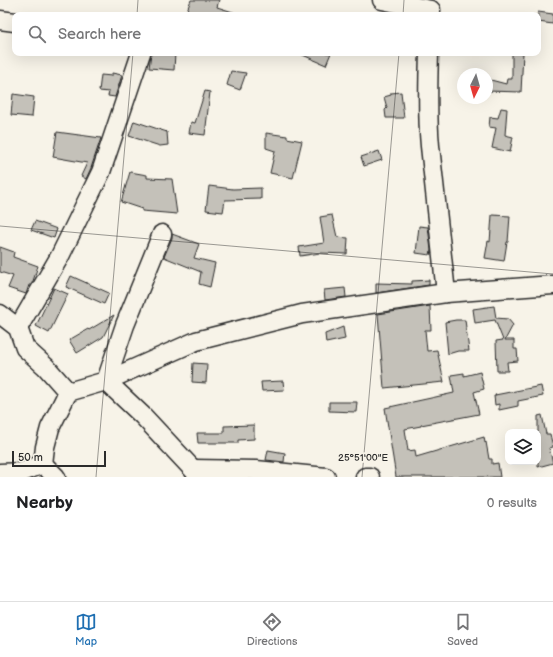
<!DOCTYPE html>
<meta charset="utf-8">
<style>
body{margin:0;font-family:"Balsamiq Sans",sans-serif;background:#f2f2f2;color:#202124}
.controls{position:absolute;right:12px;bottom:12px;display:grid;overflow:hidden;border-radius:8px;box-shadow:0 4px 16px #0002}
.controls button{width:36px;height:36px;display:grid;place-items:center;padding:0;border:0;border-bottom:1px solid #e0e0e0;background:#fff;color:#202124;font:20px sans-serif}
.compass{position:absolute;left:457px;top:68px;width:36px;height:36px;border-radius:50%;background:#fff;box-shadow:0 4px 16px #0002;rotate:185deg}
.scale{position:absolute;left:12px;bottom:10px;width:94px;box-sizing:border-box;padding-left:4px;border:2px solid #2b2b2b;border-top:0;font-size:11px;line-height:14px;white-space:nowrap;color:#2b2b2b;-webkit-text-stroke:3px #f7f3e8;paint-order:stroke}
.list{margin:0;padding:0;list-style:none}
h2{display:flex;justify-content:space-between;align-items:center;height:52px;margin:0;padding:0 16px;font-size:17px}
h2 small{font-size:13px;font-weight:400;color:#757577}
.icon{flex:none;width:22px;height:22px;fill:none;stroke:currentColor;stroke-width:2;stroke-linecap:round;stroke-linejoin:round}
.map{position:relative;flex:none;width:553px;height:477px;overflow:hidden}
.search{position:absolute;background:#fff;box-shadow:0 4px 16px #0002;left:12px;right:12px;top:12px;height:44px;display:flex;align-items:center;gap:10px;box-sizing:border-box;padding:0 14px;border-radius:8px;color:#757577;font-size:15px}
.sheet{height:124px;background:#fff}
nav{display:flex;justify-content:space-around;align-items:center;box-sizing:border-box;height:56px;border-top:1px solid #e0e0e0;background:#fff;font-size:11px;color:#757577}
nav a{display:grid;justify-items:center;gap:2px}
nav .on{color:#1f6fb2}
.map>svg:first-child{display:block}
</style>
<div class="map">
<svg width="553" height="477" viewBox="0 0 553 477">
<rect width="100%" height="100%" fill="#f7f3e8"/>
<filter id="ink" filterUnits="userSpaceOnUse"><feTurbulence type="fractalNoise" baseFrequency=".025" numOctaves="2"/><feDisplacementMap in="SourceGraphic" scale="8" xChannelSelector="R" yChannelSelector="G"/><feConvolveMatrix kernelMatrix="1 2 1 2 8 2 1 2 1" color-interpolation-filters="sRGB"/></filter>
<g filter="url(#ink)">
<g fill="#c4c1b9" stroke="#2b2b2b">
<path d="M191 0H219L217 7 236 13V15H185Z"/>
<path d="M538 12 553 14V24L538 22Z"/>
<path d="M151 53H175L174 70 149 68Z"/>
<path d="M298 53H331L326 65Z"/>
<path d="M512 53H523L521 92 487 91V79L506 84 507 79H512Z"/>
<path d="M231 71 246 73 240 90 227 85Z"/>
<path d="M112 73 122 75 115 97 108 96 109 92 99 91 101 75 112 76Z"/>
<path d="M205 91 210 92 205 135 189 133 191 122 195 123Z"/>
<path d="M401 92 404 118H386L385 110 387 108 384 97 391 95V93Z"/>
<path d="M13 94 34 97 32 117 11 115Z"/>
<path d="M501 108 507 109 505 135 513 137 510 152 492 148 496 128 489 127 490 117 498 118Z"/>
<path d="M134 121 167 132 168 145 160 146 129 136Z"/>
<path d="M57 132 101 138 91 168 86 179 81 176 87 163 53 157Z"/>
<path d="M266 133 287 136V138L302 141 293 178 270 173 275 151 266 148Z"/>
<path d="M379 151 382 160 364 166 361 157Z"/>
<path d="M130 172 147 175V178L172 179 177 214 142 211V209L121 202Z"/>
<path d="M209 186 233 189 261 188V199L225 200 223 212 206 210Z"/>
<path d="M332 215 337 237 348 238 347 254 320 253 300 256 299 247 324 243 320 217Z"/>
<path d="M492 215 510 216 508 242H507L504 261 485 258 488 241 490 242Z"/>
<path d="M35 221 57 229 54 238 31 230Z"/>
<path d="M419 226 428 227 431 250 430 255 416 253Z"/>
<path d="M172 234 199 244 194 258 215 263 210 287 199 284 201 272 164 257 172 238Z"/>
<path d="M0 247 14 252 13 257 38 266 33 281 31 285H29L26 294 8 288 13 276 0 272Z"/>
<path d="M71 276 109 293 104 304 66 287Z"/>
<path d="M429 280V285L376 293V283L412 284V281Z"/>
<path d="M54 288 68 294 49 333 36 326Z"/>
<path d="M345 288 346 297 325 300 324 290Z"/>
<path d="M430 306 431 330H425L427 351 437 350 444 382 384 388 378 314Z"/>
<path d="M494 306 496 318 508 319 513 325 505 340H514V349H517L518 361 507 362 508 371H497L496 341 503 340 495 320 475 323 473 309Z"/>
<path d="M114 315 103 337 77 353 69 340 88 329 89 330Z"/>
<path d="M456 320H465L469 351H458L448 354 445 322Z"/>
<path d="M343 327 345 339 326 343 325 334Z"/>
<path d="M193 363 207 364 206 383 192 382Z"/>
<path d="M480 372 484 389 474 392 479 414 421 425V426L405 429 408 451 415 450 416 457 484 437 485 443 486 442 489 459H492V464L498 463 500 477H396L385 408 454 393 451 375 464 373V376Z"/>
<path d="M283 381 284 390 262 391 261 382Z"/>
<path d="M541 386 543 396 518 401V406L499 410V404L495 405 494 396H496L495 395Z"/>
<path d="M329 402H357L356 412 329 411Z"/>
<path d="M542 415 546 434H550L553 447 549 448 553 463 538 467V416Z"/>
<path d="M254 425V439L238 440V443H198L197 433H224V426Z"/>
<path d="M268 450 285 453 284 462 266 460Z"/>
</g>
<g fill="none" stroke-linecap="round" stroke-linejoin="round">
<defs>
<g id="minor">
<path d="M382 0 431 10"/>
<path d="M0 20 15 22"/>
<path d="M429 53C428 84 427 115 430 146L446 293"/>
<path d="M162 234 125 325 106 381 143 416 200 477"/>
<path d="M0 314 18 328 25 348 46 367 68 392"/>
<path d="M18 328 60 256 101 172 141 53"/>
<path d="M43 464 45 447 50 428 68 392 106 381 196 341 302 314 446 293 553 285"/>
<path d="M43 464 56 477"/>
<path d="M193 469 256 470 326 477"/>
<path d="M0 473 22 472 43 464"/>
<path d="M365 477H370"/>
</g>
</defs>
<use href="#minor" stroke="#2b2b2b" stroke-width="21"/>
<use href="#minor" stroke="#f7f3e8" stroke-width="18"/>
</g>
</g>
<path fill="none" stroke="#2b2b2b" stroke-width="1" stroke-opacity="0.45" d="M137 15 138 0M403 15 404 0M0 226 553 274M96 477 133 53M362 477 399 53"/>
<g font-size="10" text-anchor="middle" fill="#2b2b2b" stroke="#f7f3e8" stroke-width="4" stroke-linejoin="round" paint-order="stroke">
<text x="363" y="461">25°51'00"E</text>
</g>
</svg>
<div class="controls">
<button><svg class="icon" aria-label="layers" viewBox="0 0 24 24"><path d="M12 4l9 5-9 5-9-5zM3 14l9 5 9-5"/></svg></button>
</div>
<svg class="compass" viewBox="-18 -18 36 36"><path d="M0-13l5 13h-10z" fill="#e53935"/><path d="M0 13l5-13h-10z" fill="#757577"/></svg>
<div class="scale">50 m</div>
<div class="search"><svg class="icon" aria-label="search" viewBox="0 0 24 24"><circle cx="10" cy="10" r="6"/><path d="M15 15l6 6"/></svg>Search here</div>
</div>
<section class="sheet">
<h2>Nearby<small>0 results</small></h2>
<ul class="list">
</ul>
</section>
<nav>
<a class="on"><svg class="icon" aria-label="map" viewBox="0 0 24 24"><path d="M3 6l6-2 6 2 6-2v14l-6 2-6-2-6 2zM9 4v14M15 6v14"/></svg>Map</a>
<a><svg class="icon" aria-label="directions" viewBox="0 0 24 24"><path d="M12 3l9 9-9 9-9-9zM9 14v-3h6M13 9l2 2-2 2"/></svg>Directions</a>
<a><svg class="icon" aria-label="saved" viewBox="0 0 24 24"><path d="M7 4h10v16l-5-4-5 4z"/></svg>Saved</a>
</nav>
